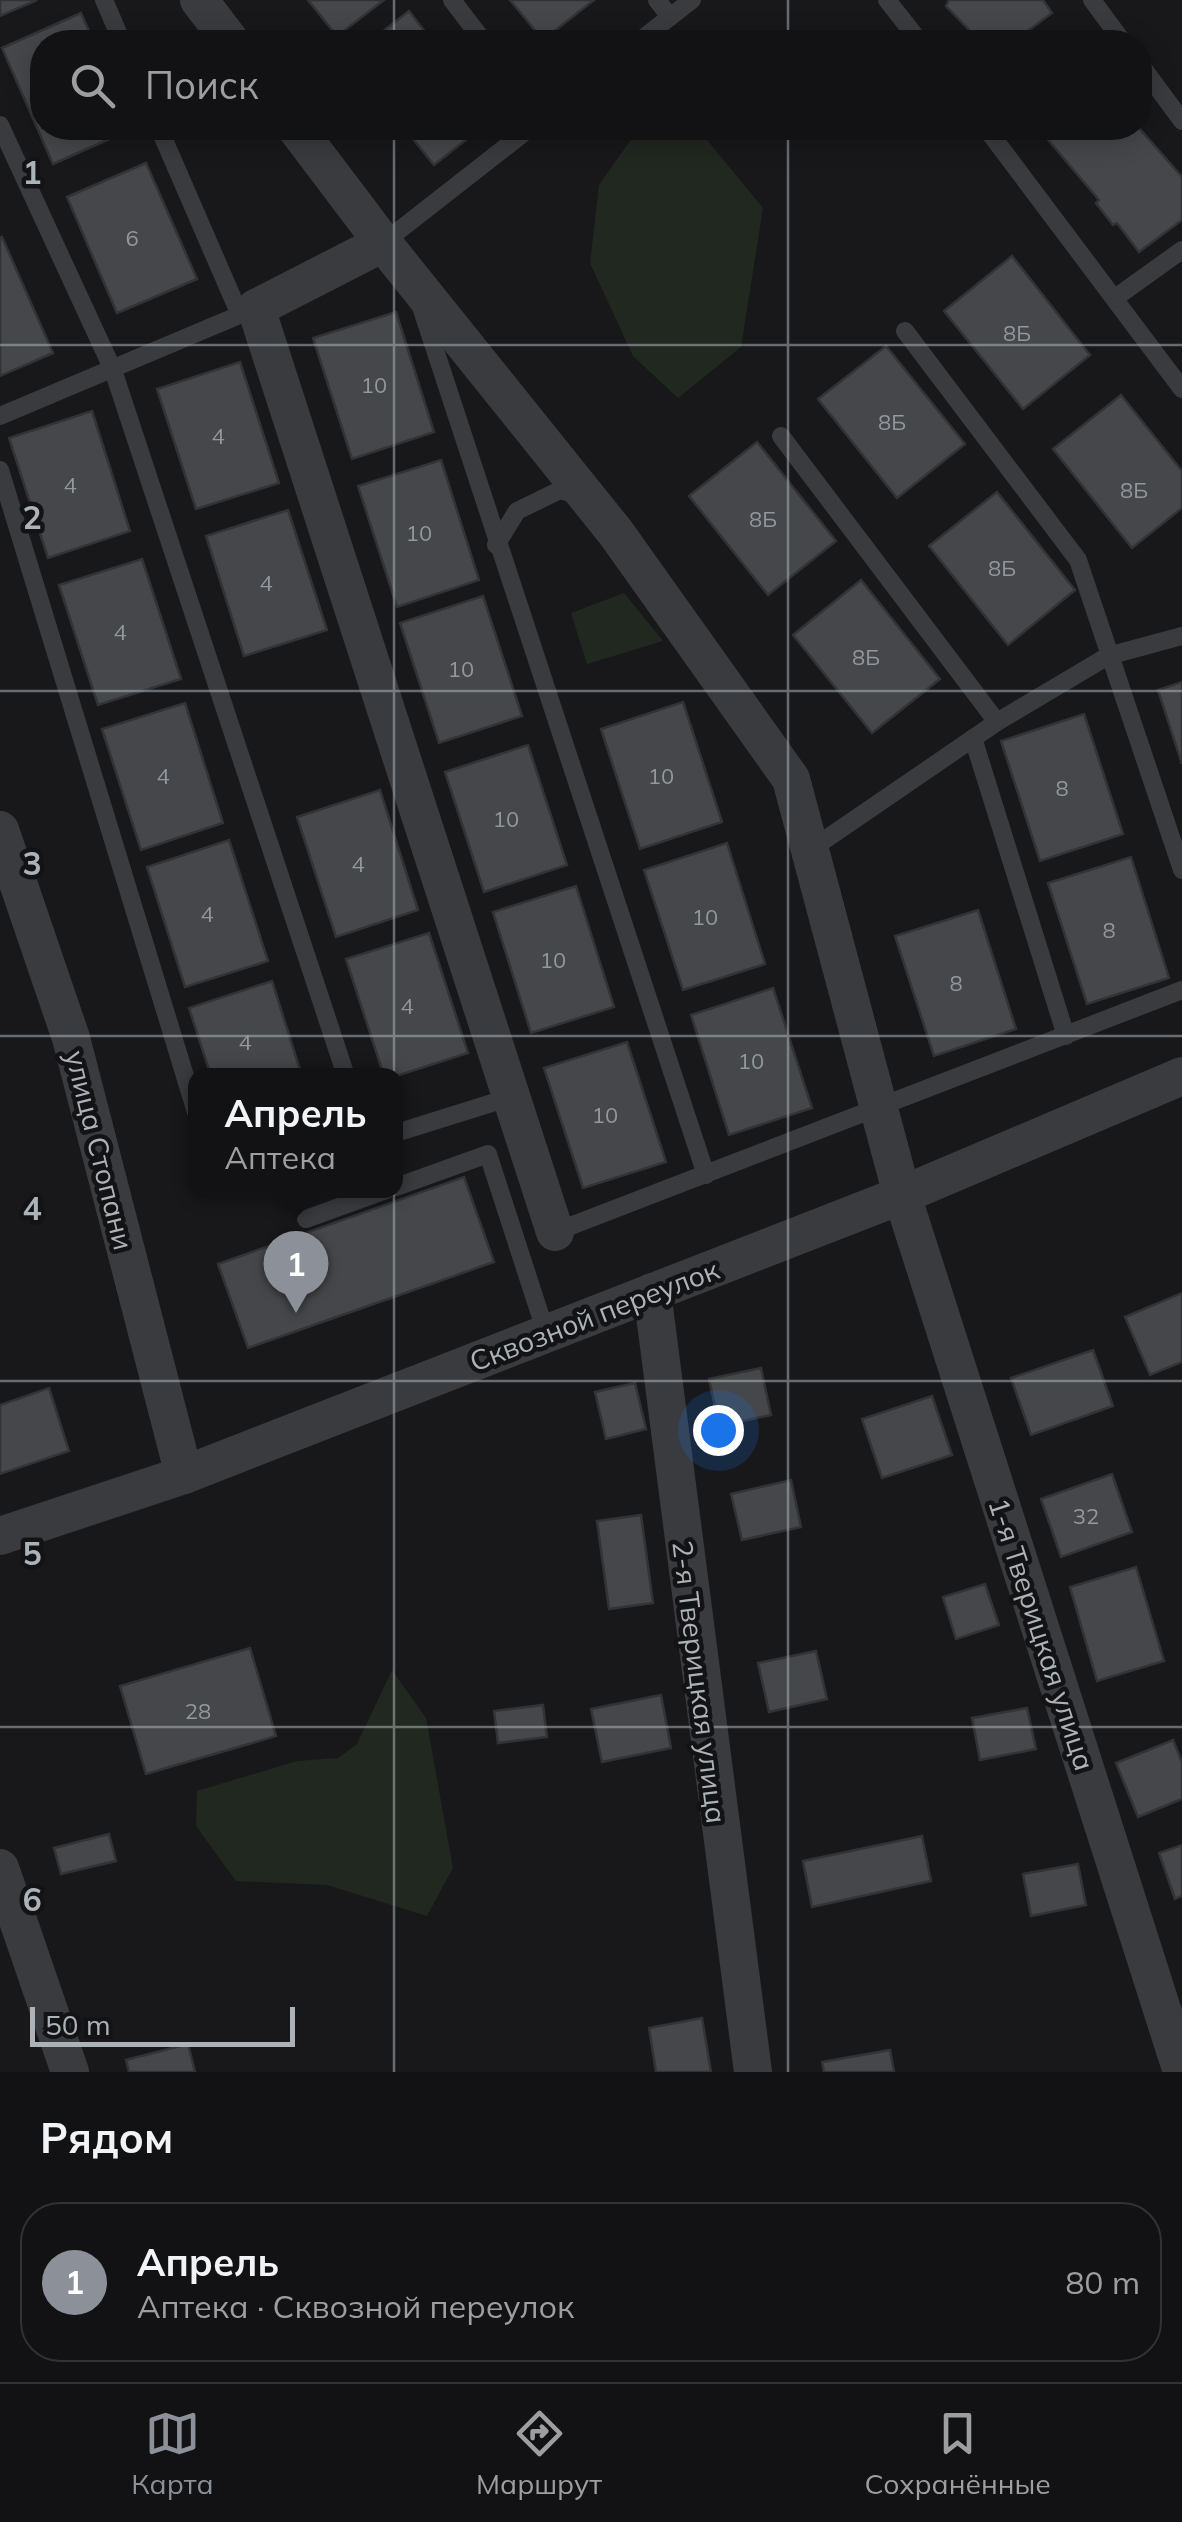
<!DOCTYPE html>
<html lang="ru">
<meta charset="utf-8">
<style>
body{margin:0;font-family:Mulish,sans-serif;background:#1f2022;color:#f1f3f6}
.scale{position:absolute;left:30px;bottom:25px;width:265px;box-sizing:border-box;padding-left:10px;border:5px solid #abb3b9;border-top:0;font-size:28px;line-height:35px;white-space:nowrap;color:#abb3b9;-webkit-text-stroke:8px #131315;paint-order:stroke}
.you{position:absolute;left:718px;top:1430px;width:35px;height:35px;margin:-25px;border:8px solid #fff;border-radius:50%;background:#1a73e8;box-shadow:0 0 0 15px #1a73e833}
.badge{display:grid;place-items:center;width:65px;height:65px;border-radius:50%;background:#8c9099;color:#fff;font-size:32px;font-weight:700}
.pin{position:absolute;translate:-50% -82px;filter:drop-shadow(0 2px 5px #0008)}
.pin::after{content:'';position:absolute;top:52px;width:35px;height:30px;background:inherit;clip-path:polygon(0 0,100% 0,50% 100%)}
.popup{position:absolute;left:188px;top:1068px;width:215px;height:130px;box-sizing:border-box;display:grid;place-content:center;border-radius:20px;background:#121214;filter:drop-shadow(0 2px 8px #0005);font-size:32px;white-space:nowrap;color:#9c9ea0}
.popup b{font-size:38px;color:#f1f3f6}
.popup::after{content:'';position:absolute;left:50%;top:100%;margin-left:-20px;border:20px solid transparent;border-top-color:#121214}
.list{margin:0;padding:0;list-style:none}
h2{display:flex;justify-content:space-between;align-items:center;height:130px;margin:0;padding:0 40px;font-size:42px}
h2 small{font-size:32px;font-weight:400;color:#9c9ea0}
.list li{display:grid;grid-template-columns:65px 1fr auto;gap:30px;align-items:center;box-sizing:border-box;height:160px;margin:0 20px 20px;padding:0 20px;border:2px solid #313234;border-radius:40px}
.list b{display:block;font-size:38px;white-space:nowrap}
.list p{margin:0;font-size:32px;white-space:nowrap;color:#9c9ea0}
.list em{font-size:32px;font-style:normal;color:#9c9ea0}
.icon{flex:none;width:55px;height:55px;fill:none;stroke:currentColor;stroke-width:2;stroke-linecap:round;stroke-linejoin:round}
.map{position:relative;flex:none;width:1182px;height:2072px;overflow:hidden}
.search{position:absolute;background:#121214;box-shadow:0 5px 25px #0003;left:30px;right:30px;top:30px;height:110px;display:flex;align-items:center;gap:25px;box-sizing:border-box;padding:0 35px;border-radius:40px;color:#9c9ea0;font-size:38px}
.sheet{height:310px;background:#121214}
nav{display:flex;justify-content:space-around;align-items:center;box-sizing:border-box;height:140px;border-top:2px solid #313234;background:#121214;font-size:28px;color:#9c9ea0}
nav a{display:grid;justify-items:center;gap:5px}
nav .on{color:#8c9099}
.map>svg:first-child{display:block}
</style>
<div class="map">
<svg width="1182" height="2072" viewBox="0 0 1182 2072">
<rect width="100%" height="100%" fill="#18181a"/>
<g fill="#212820">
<path d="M639 128H697L763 208 741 347 678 398 633 356 590 263 599 185Z"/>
<path d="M624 593 663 641 587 664 571 613Z"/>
<path d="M392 1670 426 1718 453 1868 427 1916 327 1885 236 1881 196 1826 197 1791 297 1761 338 1758 357 1744Z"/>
</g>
<g fill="#45474a" stroke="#323336" stroke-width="2.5">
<path d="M0 0H37L0 16Z"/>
<path d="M308 0H384L337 36Z"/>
<path d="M510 0H594L543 40Z"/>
<path d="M949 0H1043L1052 13 1013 42H981L946 6Z"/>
<path d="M409 11 433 42H369Z"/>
<path d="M81 13 94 42H42V128L132 129 53 164 2 48Z"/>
<path d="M404 128H481L434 165Z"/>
<path d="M1038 128H1139L1182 177V220L1139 252 1117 223 1113 225 1096 203 1099 200Z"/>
<path d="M146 163 197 279 117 313 67 197Z"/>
<path d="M2 237 53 353 0 376V238Z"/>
<path d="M1012 256 1090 355 1023 409 944 311Z"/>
<path d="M396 312 434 432 352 459 313 338Z"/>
<path d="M886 346 965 444 897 498 818 399Z"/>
<path d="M240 362 279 483 196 509 157 389Z"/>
<path d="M1121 395 1182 471V508L1132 548 1053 449Z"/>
<path d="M92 411 130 531 48 558 9 438Z"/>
<path d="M757 442 836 541 768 595 689 496Z"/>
<path d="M441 460 479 580 397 607 358 486Z"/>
<path d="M997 492 1075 590 1008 645 929 546Z"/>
<path d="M288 510 327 630 244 656 206 536Z"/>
<path d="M142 559 181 679 98 705 59 585Z"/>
<path d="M861 580 940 679 872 733 793 635Z"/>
<path d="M483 596 522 716 439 743 400 623Z"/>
<path d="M1182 682V764L1158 690Z"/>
<path d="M683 702 722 822 640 849 601 729Z"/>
<path d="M185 703 223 823 141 850 102 729Z"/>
<path d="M1084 714 1123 834 1040 861 1001 741Z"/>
<path d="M528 745 567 865 484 892 445 772Z"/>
<path d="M380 790 418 910 336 937 297 817Z"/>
<path d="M229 840 268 961 185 987 147 867Z"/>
<path d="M727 843 765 964 683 990 644 870Z"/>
<path d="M1131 857 1169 978 1087 1004 1048 883Z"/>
<path d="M576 886 614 1007 531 1033 493 912Z"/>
<path d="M978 910 1016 1029 934 1056 895 936Z"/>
<path d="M429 933 468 1053 396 1076H384L346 959Z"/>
<path d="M272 981 302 1076H211L189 1008Z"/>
<path d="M773 988 812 1108 729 1135 691 1015Z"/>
<path d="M627 1042 666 1162 583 1188 544 1068Z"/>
<path d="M464 1177 494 1262 248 1348 218 1264Z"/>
<path d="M1182 1293V1362L1150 1375 1125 1317Z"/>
<path d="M1093 1350 1113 1406 1031 1435 1011 1378Z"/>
<path d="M761 1368 771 1415 719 1426 709 1379Z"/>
<path d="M635 1383 646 1429 606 1439 595 1392Z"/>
<path d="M49 1388 69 1451 0 1474V1405Z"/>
<path d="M932 1396 952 1455 882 1478 862 1419Z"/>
<path d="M1112 1474 1132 1532 1061 1557 1041 1499Z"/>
<path d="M791 1480 801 1527 742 1540 731 1494Z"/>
<path d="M641 1515 653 1603 609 1609 597 1521Z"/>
<path d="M1136 1567 1164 1661 1097 1681 1070 1587Z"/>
<path d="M985 1584 999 1625 956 1639 943 1597Z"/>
<path d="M250 1648 276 1736 146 1774 120 1686Z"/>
<path d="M816 1651 827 1699 769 1712 758 1663Z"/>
<path d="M661 1695 671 1748 602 1762 591 1709Z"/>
<path d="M543 1705 547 1737 498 1743 494 1711Z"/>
<path d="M1027 1708 1036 1749 980 1760 972 1718Z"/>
<path d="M1173 1740 1182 1762V1799L1138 1817 1116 1763Z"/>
<path d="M109 1834 116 1861 61 1874 54 1848Z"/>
<path d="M922 1836 931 1881 812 1907 803 1861Z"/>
<path d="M1182 1845V1896L1175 1899 1159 1853Z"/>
<path d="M1078 1864 1086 1905 1031 1916 1023 1874Z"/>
<path d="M702 2018 711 2072H656L649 2028Z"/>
<path d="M188 2044 195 2072H129L126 2060Z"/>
<path d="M890 2050 894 2072H824L822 2062Z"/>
</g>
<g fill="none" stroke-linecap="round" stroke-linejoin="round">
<g stroke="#393b3e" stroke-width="18">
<path d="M104 0 122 42"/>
<path d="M452 0 484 42"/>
<path d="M657 0 670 17"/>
<path d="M887 0 920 42"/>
<path d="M1092 0 1123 42"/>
<path d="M638 42 692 0"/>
<path d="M1140 64 1182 121"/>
<path d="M0 125 113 370 346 1076"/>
<path d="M159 128 240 315"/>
<path d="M986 128 1182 389"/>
<path d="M383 243 530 128"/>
<path d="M1115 298 1182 250"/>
<path d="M421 307 706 1175"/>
<path d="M905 331 1078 560 1182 870"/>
<path d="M0 416 256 308"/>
<path d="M781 436 997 722"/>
<path d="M0 470 196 1112"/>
<path d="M496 545 517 511 560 490 579 496"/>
<path d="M973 738 1066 1036"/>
<path d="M810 850 997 722 1108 656 1182 636"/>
<path d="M396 1133 511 1097"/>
<path d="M396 1187 488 1154 546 1333"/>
<path d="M306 1219 386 1190"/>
<path d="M555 1232 1182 990"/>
</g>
<g stroke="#393b3e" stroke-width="38">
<path d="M199 0 231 42"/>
<path d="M296 128 383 243"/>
<path d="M0 830 71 1038 184 1475"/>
<path d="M555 1232 256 308 383 243 616 533 791 779 902 1195 1182 2072"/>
<path d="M652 1292 753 2072"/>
<path d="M0 1536 184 1475 902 1195 1182 1076"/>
<path d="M0 1868 70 2072"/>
</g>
</g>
<path fill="none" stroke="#abb3b9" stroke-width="2.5" stroke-opacity="0.55" d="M394 0V42M788 0V42M394 128V2072M788 128V2072M0 345H1182M0 691H1182M0 1036H1182M0 1381H1182M0 1727H1182"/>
<g text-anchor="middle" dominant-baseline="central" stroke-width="9" stroke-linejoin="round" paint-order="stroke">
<g font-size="22" fill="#92989d">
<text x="132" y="238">6</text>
<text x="1017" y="333">8Б</text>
<text x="374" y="385">10</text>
<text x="892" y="422">8Б</text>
<text x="218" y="436">4</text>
<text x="70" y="485">4</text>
<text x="1134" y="490">8Б</text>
<text x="763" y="519">8Б</text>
<text x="419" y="533">10</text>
<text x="1002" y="568">8Б</text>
<text x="266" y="583">4</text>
<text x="120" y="632">4</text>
<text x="866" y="657">8Б</text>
<text x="461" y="669">10</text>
<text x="163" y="776">4</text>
<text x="661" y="776">10</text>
<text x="1062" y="788">8</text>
<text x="506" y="819">10</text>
<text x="358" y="864">4</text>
<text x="207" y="914">4</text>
<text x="705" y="917">10</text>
<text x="1109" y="930">8</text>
<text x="553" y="960">10</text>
<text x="956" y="983">8</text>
<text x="407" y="1006">4</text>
<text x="245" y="1042">4</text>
<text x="751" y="1061">10</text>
<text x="605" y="1115">10</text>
<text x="1086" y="1516">32</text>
<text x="198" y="1711">28</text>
</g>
<g font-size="28" fill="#abb3b9" stroke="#131315">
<text transform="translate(100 1150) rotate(76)">улица Стопани</text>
<text transform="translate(594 1315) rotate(-21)">Сквозной переулок</text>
<text transform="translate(1042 1634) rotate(72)">1-я Тверицкая улица</text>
<text transform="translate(700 1682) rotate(83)">2-я Тверицкая улица</text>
</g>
</g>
<g font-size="32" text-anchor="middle" font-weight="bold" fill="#abb3b9" stroke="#131315" stroke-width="9" stroke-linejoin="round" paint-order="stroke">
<text x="32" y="184">1</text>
<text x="32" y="529">2</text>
<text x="32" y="875">3</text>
<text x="32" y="1220">4</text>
<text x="32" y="1565">5</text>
<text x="32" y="1911">6</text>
</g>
</svg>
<div class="scale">50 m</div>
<div class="you"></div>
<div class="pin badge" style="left:296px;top:1313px">1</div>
<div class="popup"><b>Апрель</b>Аптека</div>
<div class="search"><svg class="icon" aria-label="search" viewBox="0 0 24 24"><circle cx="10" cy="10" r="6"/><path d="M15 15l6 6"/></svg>Поиск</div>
</div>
<section class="sheet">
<h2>Рядом<small></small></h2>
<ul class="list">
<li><span class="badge">1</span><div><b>Апрель</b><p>Аптека · Сквозной переулок</p></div><em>80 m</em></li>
</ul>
</section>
<nav>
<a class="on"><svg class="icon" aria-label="map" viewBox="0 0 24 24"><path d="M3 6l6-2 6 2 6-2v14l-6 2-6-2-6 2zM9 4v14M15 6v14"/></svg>Карта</a>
<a><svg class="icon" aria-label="directions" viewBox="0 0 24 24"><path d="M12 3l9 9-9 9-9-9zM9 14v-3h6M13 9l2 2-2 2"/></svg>Маршрут</a>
<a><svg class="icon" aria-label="saved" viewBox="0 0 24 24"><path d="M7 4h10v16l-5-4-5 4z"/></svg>Сохранённые</a>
</nav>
